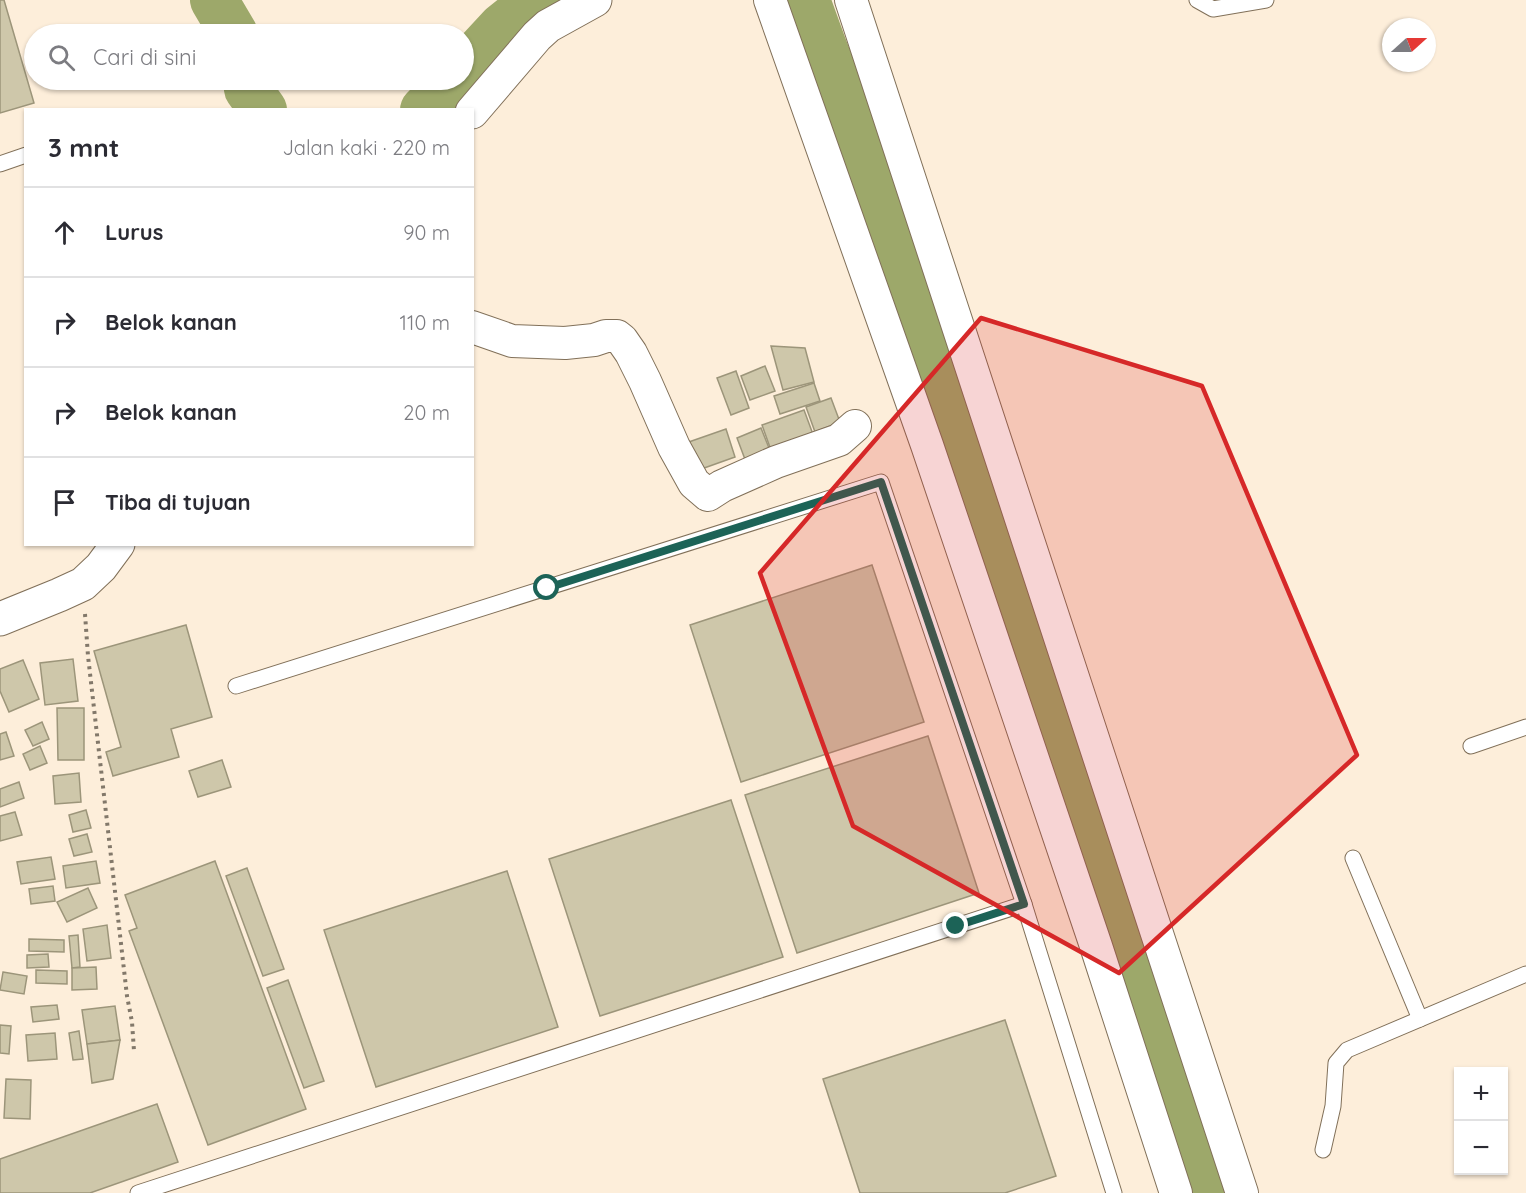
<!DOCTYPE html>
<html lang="id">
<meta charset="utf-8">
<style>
body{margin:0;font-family:Quicksand,sans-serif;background:#f2f2f3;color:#2b2b33}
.controls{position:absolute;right:18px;bottom:18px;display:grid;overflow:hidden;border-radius:0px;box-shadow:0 2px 4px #0004}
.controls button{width:54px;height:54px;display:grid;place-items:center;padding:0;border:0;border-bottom:2px solid #e1e1e2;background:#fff;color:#2b2b33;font:30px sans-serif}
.compass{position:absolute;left:1382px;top:18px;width:54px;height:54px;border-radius:50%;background:#fff;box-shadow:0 2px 4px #0004;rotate:69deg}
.stop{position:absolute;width:18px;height:18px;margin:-14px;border:4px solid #1c6357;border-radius:50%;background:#fff}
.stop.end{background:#1c6357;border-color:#fff;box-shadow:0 2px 6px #0008}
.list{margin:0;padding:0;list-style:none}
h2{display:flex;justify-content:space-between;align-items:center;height:78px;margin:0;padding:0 24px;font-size:26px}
h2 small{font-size:20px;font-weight:400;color:#7c7c81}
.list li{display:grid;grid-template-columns:39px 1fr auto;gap:18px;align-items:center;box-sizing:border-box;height:90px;padding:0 24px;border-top:2px solid #e1e1e2}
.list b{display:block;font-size:22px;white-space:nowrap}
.list em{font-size:20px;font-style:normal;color:#7c7c81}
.icon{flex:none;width:33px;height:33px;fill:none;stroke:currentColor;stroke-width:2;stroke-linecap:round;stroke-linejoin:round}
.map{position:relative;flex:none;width:1526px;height:1193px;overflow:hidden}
.search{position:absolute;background:#fff;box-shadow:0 2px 4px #0004;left:24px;top:24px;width:450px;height:66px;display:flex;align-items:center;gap:15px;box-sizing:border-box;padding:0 21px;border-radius:33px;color:#7c7c81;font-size:22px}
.panel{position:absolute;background:#fff;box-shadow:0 2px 4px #0004;left:24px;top:108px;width:450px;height:438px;border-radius:0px}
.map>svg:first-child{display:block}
</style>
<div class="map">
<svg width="1526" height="1193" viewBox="0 0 1526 1193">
<rect width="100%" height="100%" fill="#fdeeda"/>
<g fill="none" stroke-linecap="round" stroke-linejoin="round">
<g stroke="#9da86a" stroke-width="48">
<path d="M214 0 234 34"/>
<path d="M806 0 823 47 845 102 1212 1193"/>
<path d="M464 68 502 27 536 0"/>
<path d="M247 80 248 89 263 110"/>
<path d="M424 110 453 80"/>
</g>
</g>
<g fill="#cec7aa" stroke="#9c957a" stroke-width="1.5">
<path d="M0 0H4L34 103 0 113Z"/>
<path d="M771 346 805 348 814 382 783 390Z"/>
<path d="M765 366 775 391 750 400 741 376Z"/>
<path d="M736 371 749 408 731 415 717 378Z"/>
<path d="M814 383 820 401 780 414 774 396Z"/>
<path d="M831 398 840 422 815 432 806 407Z"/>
<path d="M804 410 814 437 772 453 762 425Z"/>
<path d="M761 428 771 453 746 462 737 438Z"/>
<path d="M726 429 735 457 693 472 683 444Z"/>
<path d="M872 565 924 722 741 782 690 625Z"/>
<path d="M186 625 212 717 171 729 179 757 113 776 106 752 121 747 94 651Z"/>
<path d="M73 659 78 701 45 705 40 663Z"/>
<path d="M23 660 39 699 9 712 0 691V669Z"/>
<path d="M57 708H84V760H58Z"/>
<path d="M42 722 49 739 33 746 25 730Z"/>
<path d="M6 732 14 756 0 760V734Z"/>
<path d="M928 736 979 893 797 953 745 795Z"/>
<path d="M40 746 47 763 30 770 23 754Z"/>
<path d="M222 760 231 787 198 797 189 771Z"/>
<path d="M79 773 81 802 55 804 53 776Z"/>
<path d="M19 782 24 798 0 807V789Z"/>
<path d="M731 800 783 957 600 1016 549 859Z"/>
<path d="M86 810 91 828 73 832 69 815Z"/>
<path d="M15 812 22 835 0 841V816Z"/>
<path d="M87 834 92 852 74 856 69 839Z"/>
<path d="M51 857 55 879 21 884 17 862Z"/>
<path d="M96 861 100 883 66 888 63 866Z"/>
<path d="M215 861 306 1109 208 1145 129 931 137 928 125 895Z"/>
<path d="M247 868 284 969 263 976 226 876Z"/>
<path d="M507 871 558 1027 376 1087 324 930Z"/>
<path d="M53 886 55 901 31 904 29 889Z"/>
<path d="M88 888 97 908 67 922 57 902Z"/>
<path d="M107 925 111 958 87 961 83 929Z"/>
<path d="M78 935 80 967 72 968 69 936Z"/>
<path d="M29 939 64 940V952L29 951Z"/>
<path d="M48 954 49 967 27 968V955Z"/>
<path d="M96 967 97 989 72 990V968Z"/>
<path d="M36 970 67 971V984L36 983Z"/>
<path d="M3 972 27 976 24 994 0 990Z"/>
<path d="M288 980 324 1081 304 1088 267 988Z"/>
<path d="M57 1005 59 1019 33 1022 31 1007Z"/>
<path d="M115 1006 120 1040 87 1044 82 1010Z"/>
<path d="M1005 1020 1056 1176 1005 1193H860L823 1079Z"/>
<path d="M0 1025 11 1026 9 1054 0 1053Z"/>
<path d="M79 1031 83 1059 73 1060 69 1033Z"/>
<path d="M55 1033 57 1059 28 1061 26 1035Z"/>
<path d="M120 1040 113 1079 92 1083 87 1044Z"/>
<path d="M6 1079 31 1080 30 1119 4 1118Z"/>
<path d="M157 1104 178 1162 90 1193H0V1159Z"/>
</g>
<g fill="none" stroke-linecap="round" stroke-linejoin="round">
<defs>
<g id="lane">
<path d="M1197 0 1213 9 1266 0"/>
<path d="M0 164 26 155"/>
<path d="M236 686 881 482 1024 904 1114 1193"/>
<path d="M1471 746 1526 727"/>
<path d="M1353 858 1420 1019"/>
<path d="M1323 1150 1333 1106 1336 1063 1347 1050 1526 974"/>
<path d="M138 1193 1024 904"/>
</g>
<g id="street">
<path d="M770 0 927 445 1096 946 1176 1193"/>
<path d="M851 0 1242 1193"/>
<path d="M472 327 512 341 565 343 594 340 606 336H617L622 340 631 353 645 381 674 447 694 483 708 495 722 486 776 462 839 440 855 426"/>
</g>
<g id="secondary">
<path d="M472 112 537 36 548 26 595 0"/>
<path d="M0 619 59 595 83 584 101 567 118 544"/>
</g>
</defs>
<use href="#lane" stroke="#817059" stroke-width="17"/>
<use href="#street" stroke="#817059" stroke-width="34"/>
<use href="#secondary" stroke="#817059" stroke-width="35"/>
<path stroke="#82786a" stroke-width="4" stroke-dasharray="3 4.5" stroke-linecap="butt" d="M85 614 88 656 127 996 132 1022 134 1051"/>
<use href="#lane" stroke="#fff" stroke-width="15"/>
<use href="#street" stroke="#fff" stroke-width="32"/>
<use href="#secondary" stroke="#fff" stroke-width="33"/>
</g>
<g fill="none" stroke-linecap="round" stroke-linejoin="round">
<path stroke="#1c6357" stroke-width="8" d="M547 588 881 482 1024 904 956 926"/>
</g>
<path fill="#d62828" fill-opacity="0.2" stroke="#d62828" stroke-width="4.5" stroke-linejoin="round" d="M981 318 1202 386 1357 755 1119 973 853 826 760 573Z"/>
</svg>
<div class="controls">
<button>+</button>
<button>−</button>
</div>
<svg class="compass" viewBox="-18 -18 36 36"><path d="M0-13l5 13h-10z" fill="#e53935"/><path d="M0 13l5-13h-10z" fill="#7c7c81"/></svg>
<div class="stop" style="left:547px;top:588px"></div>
<div class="stop end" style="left:956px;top:926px"></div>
<div class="search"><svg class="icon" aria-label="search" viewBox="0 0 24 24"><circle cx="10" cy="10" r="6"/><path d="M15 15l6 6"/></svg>Cari di sini</div>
<section class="panel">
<h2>3 mnt<small>Jalan kaki · 220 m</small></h2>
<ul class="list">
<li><svg class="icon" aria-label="ahead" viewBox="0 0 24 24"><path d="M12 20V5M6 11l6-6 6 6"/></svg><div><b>Lurus</b></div><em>90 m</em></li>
<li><svg class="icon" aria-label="right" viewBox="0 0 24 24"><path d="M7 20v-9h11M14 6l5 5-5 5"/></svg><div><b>Belok kanan</b></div><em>110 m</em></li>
<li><svg class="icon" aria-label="right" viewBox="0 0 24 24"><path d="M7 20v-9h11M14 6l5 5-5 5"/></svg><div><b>Belok kanan</b></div><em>20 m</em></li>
<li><svg class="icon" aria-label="arrive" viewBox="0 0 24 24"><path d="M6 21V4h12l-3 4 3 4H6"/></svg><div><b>Tiba di tujuan</b></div></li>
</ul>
</section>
</div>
